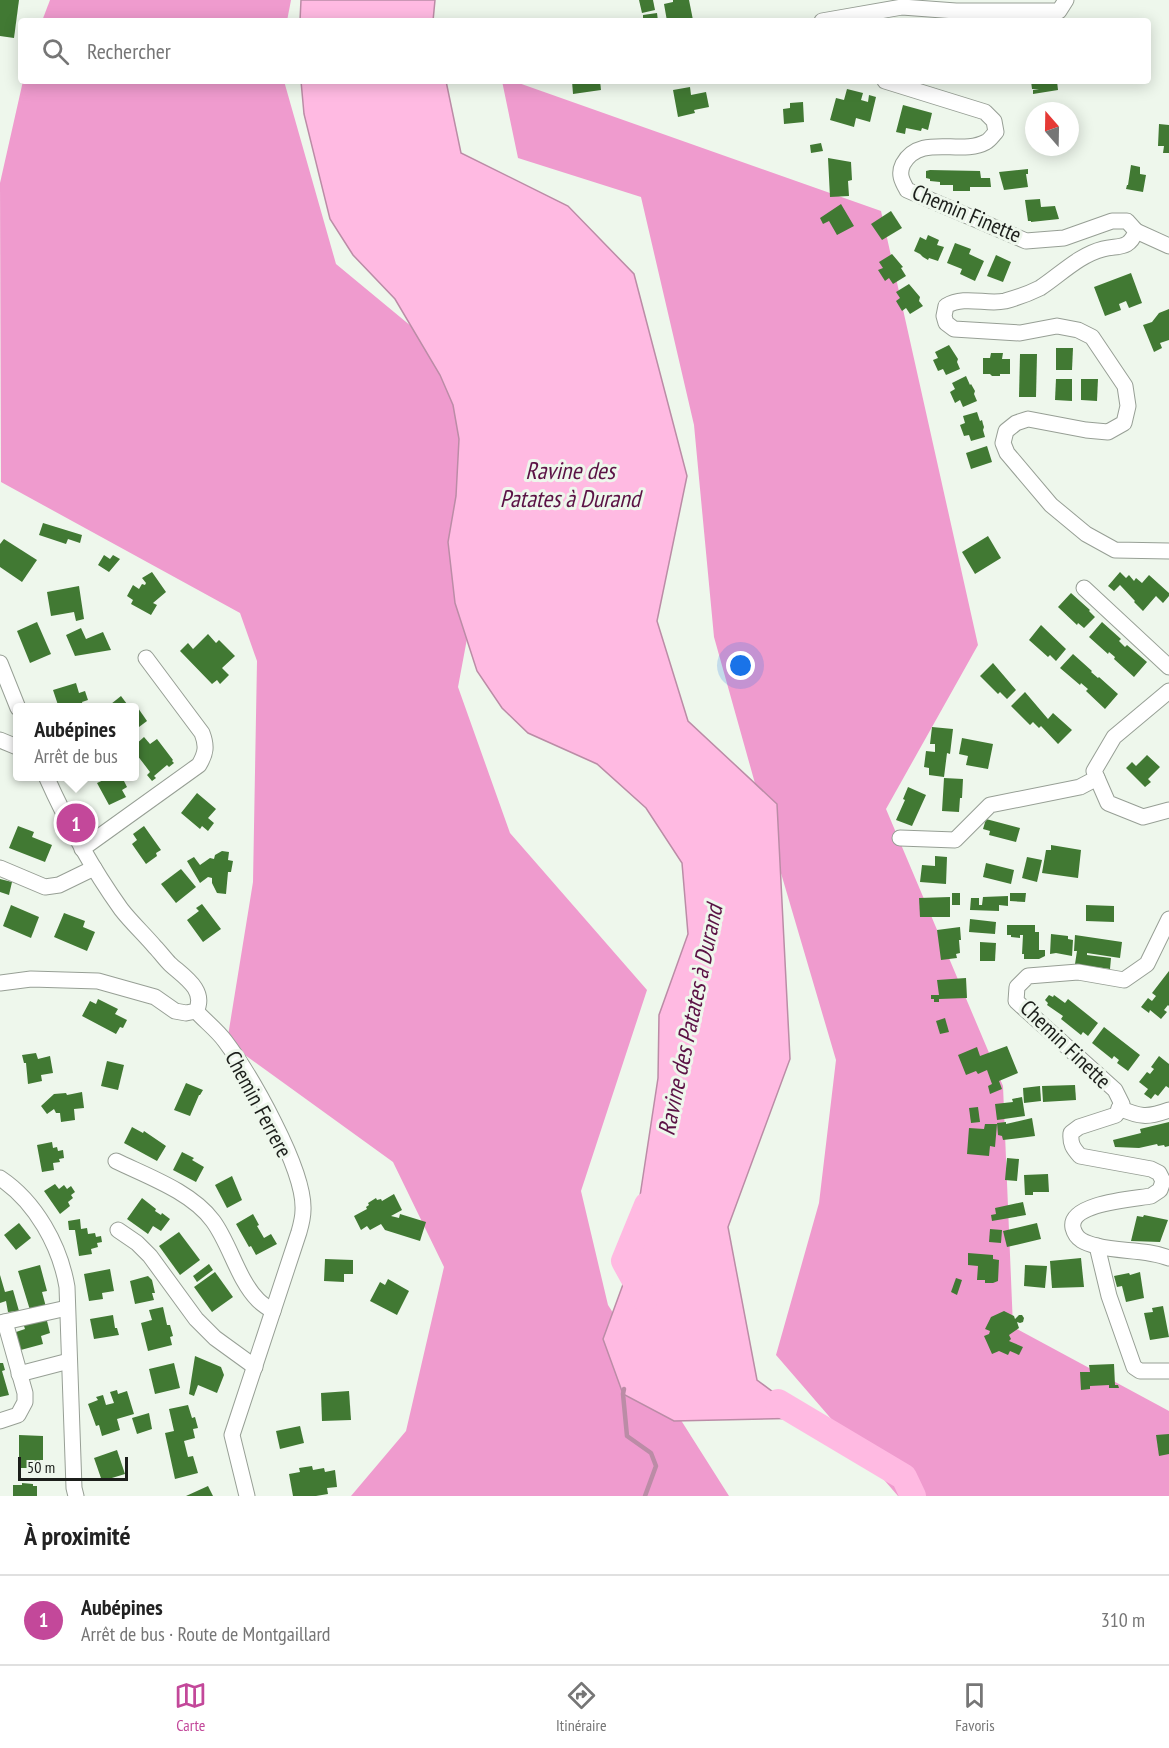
<!DOCTYPE html>
<html lang="fr">
<meta charset="utf-8">
<style>
body{margin:0;font-family:"PT Sans Narrow",sans-serif;background:#f6f6f6;color:#222}
.compass{position:absolute;left:1025px;top:102px;width:54px;height:54px;border-radius:50%;background:#fff;box-shadow:0 3px 15px #0003;rotate:340deg}
.scale{position:absolute;left:18px;bottom:15px;width:110px;box-sizing:border-box;padding-left:6px;border:3px solid #1c1f1b;border-top:0;font-size:16px;line-height:21px;white-space:nowrap;color:#1c1f1b;-webkit-text-stroke:4px #eef7ec;paint-order:stroke}
.you{position:absolute;left:741px;top:666px;width:21px;height:21px;margin:-15px;border:4px solid #fff;border-radius:50%;background:#1a73e8;box-shadow:0 0 0 9px #1a73e833}
.badge{display:grid;place-items:center;width:39px;height:39px;border-radius:50%;background:#c3489a;color:#fff;font-size:20px;font-weight:700}
.pin{position:absolute;translate:-50% -50%;border:3px solid #fff;box-shadow:0 2px 6px #0006}
.popup{position:absolute;left:13px;top:703px;width:126px;height:78px;box-sizing:border-box;display:grid;place-content:center;border-radius:6px;background:#fff;filter:drop-shadow(0 2px 4px #0005);font-size:20px;white-space:nowrap;color:#767676}
.popup b{font-size:22px;color:#222}
.popup::after{content:'';position:absolute;left:50%;top:100%;margin-left:-12px;border:12px solid transparent;border-top-color:#fff}
.list{margin:0;padding:0;list-style:none}
h2{display:flex;justify-content:space-between;align-items:center;height:78px;margin:0;padding:0 24px;font-size:26px}
h2 small{font-size:20px;font-weight:400;color:#767676}
.list li{display:grid;grid-template-columns:39px 1fr auto;gap:18px;align-items:center;box-sizing:border-box;height:90px;padding:0 24px;border-top:2px solid #e0e0e0}
.list b{display:block;font-size:22px;white-space:nowrap}
.list p{margin:0;font-size:20px;white-space:nowrap;color:#767676}
.list em{font-size:20px;font-style:normal;color:#767676}
.icon{flex:none;width:33px;height:33px;fill:none;stroke:currentColor;stroke-width:2;stroke-linecap:round;stroke-linejoin:round}
.map{position:relative;flex:none;width:1169px;height:1496px;overflow:hidden}
.search{position:absolute;background:#fff;box-shadow:0 3px 15px #0003;left:18px;right:18px;top:18px;height:66px;display:flex;align-items:center;gap:15px;box-sizing:border-box;padding:0 21px;border-radius:6px;color:#767676;font-size:22px}
.sheet{height:168px;background:#fff}
nav{display:flex;justify-content:space-around;align-items:center;box-sizing:border-box;height:84px;border-top:2px solid #e0e0e0;background:#fff;font-size:16px;color:#767676}
nav a{display:grid;justify-items:center;gap:3px}
nav .on{color:#c3489a}
.map>svg:first-child{display:block}
</style>
<div class="map">
<svg width="1169" height="1496" viewBox="0 0 1169 1496">
<rect width="100%" height="100%" fill="#eef7ec"/>
<g fill="#ef9bce">
<path d="M50 0H291L287 21H42Z"/>
<path d="M23 81H284L336 264 510 408 458 687 510 833 647 990 581 1191 608 1305 729 1496H351L406 1431 444 1267 393 1162 227 1042 253 882 257 661 240 613 1 482 0 183Z"/>
<path d="M502 81H513L881 211 978 645 886 809 1003 1086 1013 1327 1169 1411V1496H898L776 1355 819 1203 836 1060 763 812 714 637 694 425 641 197 518 158Z"/>
</g>
<g fill="#ffbae2" stroke="#bb8ca6" stroke-width="1.5">
<path d="M301 0H435L433 21H300Z"/>
<path d="M301 81H446L461 153 568 206 634 274 687 476 657 621 688 721 777 804 790 1059 728 1227 757 1380 808 1418 674 1421 623 1394 603 1339 629 1268 658 1078 659 1015 688 934 682 863 646 808 597 764 528 733 502 708 477 671 455 603 448 542 456 496 459 439 453 405 440 375 395 299 353 255 330 219 304 114Z"/>
</g>
<g fill="none" stroke-linecap="round" stroke-linejoin="round">
<path stroke="#bb8ca6" stroke-width="4.5" d="M624 1389 623 1394 627 1436 651 1453 656 1466 645 1496"/>
<g stroke="#ffbae2" stroke-width="26">
<path d="M645 1299 624 1261 647 1205"/>
<path d="M778 1402 904 1477 913 1496"/>
</g>
</g>
<g fill="#417933">
<path d="M0 0H19L14 38 0 36Z"/>
<path d="M639 0H653L655 10 642 13Z"/>
<path d="M673 0H689L693 20 667 21 664 4 673 2Z"/>
<path d="M657 13 658 21H643V15Z"/>
<path d="M572 81H600L601 90 573 94Z"/>
<path d="M1031 81H1057L1058 90 1033 94V90L1039 89H1032Z"/>
<path d="M690 87 691 95 706 92 709 107 694 110 695 113 678 117 673 90Z"/>
<path d="M847 89 863 93 861 100 868 102 869 95 876 97 870 122 856 118 854 127 830 120 836 98 844 100Z"/>
<path d="M803 102 804 122 784 124 783 109 790 108V103Z"/>
<path d="M903 105 932 113 928 130 922 128 921 131 906 128 905 134 896 132Z"/>
<path d="M1159 124 1169 125V153H1163L1164 146H1158Z"/>
<path d="M821 143 823 151 811 153 810 145Z"/>
<path d="M828 158 851 162 852 180 848 181 849 196 830 197Z"/>
<path d="M1131 165 1140 167V174L1146 175 1143 192 1126 189 1127 185H1128Z"/>
<path d="M1028 169V174H1026L1028 187 1004 190 999 172Z"/>
<path d="M930 170 980 171 981 178H990L991 187H970V191H953V185H940V182L930 181V179L926 178V171Z"/>
<path d="M1040 199 1041 207 1055 206 1059 219 1031 222V221H1028L1025 200Z"/>
<path d="M841 204 854 226 837 235 829 221 823 224 820 218Z"/>
<path d="M891 211 902 228 882 240 871 224Z"/>
<path d="M928 235 939 240 937 245 944 247 938 261 929 258 928 260 923 257 920 254 914 251 920 237 926 240Z"/>
<path d="M955 243 971 249 969 254 984 261 975 281 960 274 962 269 947 263Z"/>
<path d="M892 254 903 267 901 268 906 276 893 284 889 278 885 281 878 270 883 268 879 262Z"/>
<path d="M996 255 1011 262 1003 282 987 276Z"/>
<path d="M1131 273 1142 303 1129 308 1126 301 1119 304 1121 310 1105 316 1094 287Z"/>
<path d="M909 284 920 297 919 301 923 306 910 314 906 308 902 311 896 301 900 298 896 292Z"/>
<path d="M1169 309V340L1160 343 1162 348 1154 352 1143 325 1152 322 1159 313Z"/>
<path d="M949 345 958 359 957 362 960 369 946 375 943 369 938 371 933 360 938 358 935 352Z"/>
<path d="M1056 348H1073L1072 370H1056Z"/>
<path d="M991 353H1003L1002 359H1010V374H1000V376H992L990 374H983V358H990Z"/>
<path d="M1020 354H1037L1036 397H1019Z"/>
<path d="M966 376 970 385 971 384 975 391 974 394 977 401 963 407 960 400 955 403 950 392 955 389 952 383Z"/>
<path d="M1056 379H1072V401L1055 400Z"/>
<path d="M1081 379H1098L1097 401 1081 400Z"/>
<path d="M977 412 980 421 982 420 983 424 984 427 983 430 985 437 971 441 969 435 964 436 960 425 965 423 963 416Z"/>
<path d="M987 446 992 462 971 469 966 453Z"/>
<path d="M43 523 82 535 80 543 68 539 66 544 39 535Z"/>
<path d="M988 536 1001 558 975 574 962 552Z"/>
<path d="M4 539 37 560 22 582 0 567V544Z"/>
<path d="M104 555 110 559 113 555 120 559 109 572 98 565Z"/>
<path d="M152 572 166 592 153 603 157 605 151 615 131 604 133 600 127 596 133 585 139 589 142 584 145 585 146 583 142 578Z"/>
<path d="M1120 572 1126 578 1129 575 1134 581 1136 578 1142 583 1149 575 1169 593V596L1163 603 1156 596 1143 611 1134 602 1135 601 1120 585 1114 591 1108 586Z"/>
<path d="M79 586 84 619 76 621 74 612 51 616 47 592Z"/>
<path d="M1071 593 1090 610 1089 611 1095 617 1084 628 1078 623 1077 625 1058 607Z"/>
<path d="M37 622 51 654 30 663 17 631Z"/>
<path d="M1102 622 1121 639 1119 641 1125 647 1127 645 1147 662 1134 677 1114 659 1115 657 1109 652 1108 654 1089 637Z"/>
<path d="M1041 625 1066 649 1056 661 1050 655 1048 657 1029 640Z"/>
<path d="M81 628 86 639 103 632 111 650 75 656 66 635Z"/>
<path d="M208 634 216 643 219 640 235 656 222 668 229 675 220 684 217 680 212 684 180 651 188 643 193 649Z"/>
<path d="M1073 654 1092 671 1091 672 1098 678 1099 677 1118 694 1105 709 1086 691 1088 689 1081 683 1080 685 1060 668Z"/>
<path d="M993 663 1016 690 1007 699 1000 692 998 694 980 676Z"/>
<path d="M76 683 79 693 85 691 88 700 82 702 83 705 74 708H59L53 690Z"/>
<path d="M1025 692 1048 719 1053 713 1072 730 1058 744 1041 726 1039 728 1033 722 1030 725 1011 706Z"/>
<path d="M121 696 130 708H110L112 706 111 704Z"/>
<path d="M138 708 147 721 135 730V711Z"/>
<path d="M932 727 953 729 950 754 947 753 944 777 929 775V768L924 767 926 751 935 752V744H930Z"/>
<path d="M144 737 150 744 157 739 173 760 172 761 174 763 169 767 167 765 154 776 156 778 152 781 147 775 150 772 137 755 135 757V745Z"/>
<path d="M962 738 993 744 988 769 966 765 968 756 959 754Z"/>
<path d="M1147 755 1160 767 1148 779 1151 782 1145 787 1126 768 1132 762 1136 766Z"/>
<path d="M110 777H122L127 787 122 790 126 797 109 805 97 783Z"/>
<path d="M944 778 963 779 962 798H960L959 812 942 811Z"/>
<path d="M908 787 926 795 912 826 896 820 905 800 903 799Z"/>
<path d="M197 793 216 809 208 818 214 823 208 831 202 826 200 829 181 813Z"/>
<path d="M986 819 1020 828 1016 842 989 835 990 831 983 829Z"/>
<path d="M18 826 34 832 32 837 52 845 45 862 9 848Z"/>
<path d="M144 826 161 850 156 853 157 856 146 864 132 844 137 840 133 834Z"/>
<path d="M1051 845 1081 850 1078 878 1042 873 1046 850H1051Z"/>
<path d="M222 851 229 852 228 860 233 861 231 872H228L226 894 217 893 212 883V878L208 877 200 883 187 861 194 857 200 865 210 858 214 859 215 855Z"/>
<path d="M935 856 947 857 946 884 920 882 922 865 935 866Z"/>
<path d="M1027 857 1042 860 1037 882 1022 878Z"/>
<path d="M986 863 1014 870 1011 884 983 877Z"/>
<path d="M181 869 196 887 176 903 161 884Z"/>
<path d="M0 879 12 882 9 895 0 892Z"/>
<rect x="952" y="893" width="8" height="12"/>
<path d="M1010 893H1026L1025 902 1010 901Z"/>
<path d="M1008 896V906L999 905V911L970 910 971 898H979V905H982L983 897Z"/>
<path d="M950 897V917H920L919 898Z"/>
<path d="M202 904 221 929 203 942 187 920 199 911 196 908Z"/>
<path d="M11 905 39 917 31 938 3 926Z"/>
<path d="M1086 905 1114 906V922L1086 921Z"/>
<path d="M64 913 85 921 83 927 95 932 87 951 54 937Z"/>
<path d="M970 919 996 922 995 934 969 932Z"/>
<path d="M1007 925H1035V932H1039V950H1045V956L1039 959H1024V954H1022L1023 935H1020V938L1011 937V935H1007Z"/>
<path d="M960 927 961 940H959L960 953 956 954 957 958 941 960 937 930Z"/>
<path d="M1051 934 1068 936V939L1073 940 1072 956 1056 953 1050 954Z"/>
<path d="M1075 935 1122 942 1120 958 1087 953V955L1111 958 1110 969 1075 964 1077 951H1074Z"/>
<path d="M980 942 996 943 995 961H980Z"/>
<path d="M1169 971V1006L1168 1005 1164 1010 1167 1012 1161 1019 1150 1010 1149 1013 1141 1007 1148 998 1152 1001 1156 996 1152 993Z"/>
<path d="M966 978 967 998 939 999V1002H934V999H931V995H939L937 980Z"/>
<path d="M1049 995 1053 997 1054 995 1065 1003 1068 999 1098 1023 1088 1036 1083 1032 1081 1035 1061 1019 1063 1016 1047 1005 1048 1003 1045 1000Z"/>
<path d="M98 999 118 1009 115 1014 127 1020 123 1028 120 1027 116 1034 82 1016 90 1001 96 1004Z"/>
<path d="M945 1018 949 1032 940 1034 936 1021Z"/>
<path d="M1104 1027 1140 1055 1128 1071 1117 1063 1119 1060 1114 1056 1112 1059 1092 1043Z"/>
<path d="M1007 1046 1018 1073 999 1081 1002 1089 990 1094 988 1086 992 1084 987 1070 978 1074 976 1071 966 1075 958 1055 977 1047 980 1056Z"/>
<path d="M36 1053 38 1059 50 1056 53 1073 41 1075 42 1081 28 1084 26 1063H24L22 1055Z"/>
<path d="M1159 1056 1169 1064V1088L1166 1086 1158 1096 1155 1094 1151 1099 1144 1094 1148 1089 1139 1082 1147 1072 1150 1074 1154 1069 1151 1067Z"/>
<path d="M107 1061 124 1065 118 1090 101 1086Z"/>
<path d="M186 1083 203 1090 200 1095H199L190 1116 174 1110Z"/>
<path d="M1075 1085 1076 1100 1043 1102 1042 1086Z"/>
<path d="M1040 1086 1041 1101 1024 1103 1023 1088Z"/>
<path d="M82 1092 84 1108 74 1109 75 1120 61 1122 60 1113H56L54 1109 47 1114 41 1106 54 1094 66 1093 67 1095Z"/>
<path d="M1022 1097 1025 1116 997 1120 995 1104 1013 1102 1012 1099Z"/>
<path d="M978 1107 980 1122 971 1123 969 1108Z"/>
<path d="M1032 1118 1035 1136 1003 1140 1002 1136 998 1135 997 1123 1006 1122V1124Z"/>
<path d="M1169 1122V1146L1165 1147 1164 1145 1158 1146 1157 1144 1139 1148 1115 1147 1113 1140 1141 1133 1140 1129Z"/>
<path d="M985 1124H997L995 1147 990 1146 989 1156 967 1154 969 1128 984 1129Z"/>
<path d="M132 1127 143 1133 144 1131 166 1146 157 1161 124 1143Z"/>
<path d="M52 1142 53 1148 57 1147 58 1151 63 1150 64 1158 59 1159 60 1162 53 1163 54 1170 42 1172 37 1145Z"/>
<path d="M182 1152 194 1158 192 1160 204 1167 196 1182 173 1170Z"/>
<path d="M1007 1158 1019 1159 1017 1181 1005 1180Z"/>
<path d="M1048 1174 1049 1192H1033V1195H1025L1024 1175Z"/>
<path d="M232 1176 242 1200 227 1208 215 1185Z"/>
<path d="M55 1184 59 1189 64 1185 67 1189 71 1186 75 1192 71 1195 73 1198 68 1202 70 1206 60 1214 44 1191Z"/>
<path d="M394 1194 402 1210 391 1216 399 1218 400 1214 426 1222 420 1241 385 1230 381 1224 370 1230 367 1226 361 1230 354 1216 367 1209 366 1207 369 1205 368 1203 376 1198 377 1200 381 1199 382 1201Z"/>
<path d="M142 1198 156 1209 155 1211 161 1215 162 1213 170 1219 161 1231 153 1226 148 1234 127 1219Z"/>
<path d="M1023 1202 1026 1215 992 1221 991 1215 996 1214 995 1208Z"/>
<path d="M253 1214 259 1225 257 1226 264 1238 271 1234 277 1244 256 1255 251 1246 249 1247 236 1224Z"/>
<path d="M1144 1215 1168 1220 1160 1242 1131 1241 1137 1216 1143 1217Z"/>
<path d="M80 1219 81 1229 87 1228 88 1234 95 1233 96 1237 101 1236 102 1242 97 1243 98 1247 91 1249 92 1254 79 1256 75 1230H69L68 1221Z"/>
<path d="M19 1223 31 1238 16 1250 4 1235Z"/>
<path d="M1037 1223 1041 1239 1007 1247 1003 1231Z"/>
<path d="M990 1229 1002 1230 1001 1243 989 1242Z"/>
<path d="M179 1232 200 1260 180 1275 159 1246Z"/>
<path d="M968 1253 993 1255V1259L999 1260 998 1281 993 1283H985V1280H977L978 1266 968 1265Z"/>
<path d="M1081 1258 1084 1287 1052 1288 1050 1261Z"/>
<path d="M325 1259 353 1260V1274H344V1282L324 1281Z"/>
<path d="M209 1264 213 1270 197 1282 193 1276Z"/>
<path d="M40 1265 47 1291 42 1292 46 1307 30 1310 18 1271Z"/>
<path d="M1025 1265 1047 1266 1045 1288 1024 1286Z"/>
<path d="M110 1269 114 1291 102 1293 103 1299 89 1301 84 1274Z"/>
<path d="M215 1272 233 1297 212 1312 194 1287Z"/>
<path d="M1140 1272 1144 1298 1126 1302 1122 1286 1117 1287 1114 1276 1129 1273 1130 1275Z"/>
<path d="M0 1275 5 1292 13 1290 19 1311 8 1312 6 1301 0 1303Z"/>
<path d="M148 1276 152 1280 155 1293H152L154 1300 135 1304 130 1281Z"/>
<path d="M956 1278 962 1280 957 1295 951 1292Z"/>
<path d="M388 1279 409 1291 397 1315 370 1301 380 1282 385 1285Z"/>
<path d="M1163 1306 1169 1337 1150 1340 1144 1313 1153 1312 1152 1308Z"/>
<path d="M163 1307 167 1325H170L173 1336 170 1337 172 1345 148 1351 141 1323 152 1320 149 1310Z"/>
<path d="M1004 1311 1014 1316 1015 1319 1019 1315H1022L1024 1318 1023 1322 1020 1323 1017 1322 1019 1328 1009 1335 1011 1339 1009 1341 1023 1347 1019 1355 1010 1351 1008 1355 999 1351 992 1354 984 1336 989 1334 990 1331 985 1329 991 1317Z"/>
<path d="M113 1315 115 1328H117L119 1335 94 1339 90 1319Z"/>
<path d="M46 1317 50 1333 41 1336 43 1344 17 1351 13 1333 25 1329 23 1323Z"/>
<path d="M195 1356 221 1367 224 1375 217 1393 198 1385 194 1396 189 1394Z"/>
<path d="M0 1363H3L5 1370 2 1371 9 1395 0 1397Z"/>
<path d="M174 1363 180 1388 155 1394 149 1369Z"/>
<path d="M1114 1364 1115 1385H1118L1119 1388H1109V1385L1090 1386V1389L1081 1390 1080 1372H1090L1089 1365Z"/>
<path d="M117 1390 118 1394 127 1391 134 1414 117 1419 120 1430 102 1436 99 1425 96 1426 88 1404 98 1400 96 1397 103 1395 106 1405 114 1403 110 1392Z"/>
<path d="M349 1391 351 1420 322 1421 321 1393Z"/>
<path d="M188 1405 192 1418 195 1417 198 1428 193 1429 195 1438 184 1441 188 1457 193 1456 198 1473 175 1479 165 1433 174 1431 169 1409Z"/>
<path d="M149 1413 152 1429 137 1434 132 1418Z"/>
<path d="M300 1426 304 1443 280 1449 276 1431Z"/>
<path d="M1169 1434V1454L1159 1456 1156 1435Z"/>
<path d="M19 1435 43 1436V1460H40V1468H19Z"/>
<path d="M117 1450 125 1474 102 1481 94 1458Z"/>
<path d="M312 1466 313 1470 324 1468 325 1472 335 1470 337 1487 327 1488 328 1494 316 1496H293L289 1474 300 1472 299 1468Z"/>
<path d="M22 1483 33 1484V1486H37V1496H13V1485H22Z"/>
<path d="M208 1486 213 1496H186Z"/>
</g>
<g fill="none" stroke-linecap="round" stroke-linejoin="round">
<defs>
<g id="minor">
<path d="M822 21 902 7 956 11H1059L1066 0"/>
<path d="M885 81 985 112 994 121 996 132C993 135 990 140 986 142 961 156 920 133 903 164 898 174 902 181 907 190L1026 241 1064 238 1112 221H1127L1136 231C1129 250 1119 245 1103 249 1079 255 1060 275 1040 288 1030 293 1016 298 1005 301 986 305 965 295 946 306L944 316 946 323 954 329 1020 333 1057 326 1078 330 1092 337 1125 386 1128 406 1124 423 1108 432 1086 430 1028 419 1016 423 1006 431 1003 443 1007 453 1051 505 1086 534 1115 550 1169 551"/>
<path d="M1136 231 1169 246"/>
<path d="M1084 588 1169 667"/>
<path d="M0 663 18 708"/>
<path d="M1169 691 1114 737 1094 771 1108 803 1143 817 1169 810"/>
<path d="M0 740 17 747"/>
<path d="M900 838 955 840 990 805 1080 787 1097 778"/>
<path d="M82 849 199 765C206 753 207 746 202 733L146 658"/>
<path d="M0 868 45 887 59 885 94 868"/>
<path d="M1169 919 1147 964 1124 980 1078 972 1028 976 1017 987 1016 1001 1115 1090 1122 1104 1116 1115 1079 1127 1071 1133C1070 1144 1073 1148 1080 1156L1151 1169 1159 1173 1163 1181 1160 1190 1151 1196C1134 1199 1068 1203 1073 1228 1076 1240 1085 1243 1097 1246 1120 1252 1146 1249 1169 1258"/>
<path d="M0 983 31 979 98 981 155 997 175 1011 186 1013 196 1011C207 990 183 976 170 964 165 959 160 952 155 947 144 934 131 922 121 909 91 867 67 823 46 776"/>
<path d="M196 1011C205 1021 217 1030 225 1041 250 1074 305 1169 303 1210 303 1217 301 1225 299 1232L232 1435 247 1496"/>
<path d="M1119 1108C1140 1117 1147 1118 1169 1110"/>
<path d="M116 1161C147 1176 192 1192 213 1221 230 1244 238 1280 258 1300 262 1304 268 1308 273 1311"/>
<path d="M0 1178C36 1202 60 1246 67 1287L74 1488 76 1496"/>
<path d="M118 1230 137 1243 150 1256 196 1319 215 1338 255 1367"/>
<path d="M1097 1246 1109 1296 1134 1367 1140 1371H1169"/>
<path d="M0 1323 67 1308"/>
<path d="M19 1374 69 1361"/>
<path d="M0 1421 18 1415 25 1402V1393L5 1322"/>
</g>
</defs>
<use href="#minor" stroke="#979f95" stroke-width="17"/>
<use href="#minor" stroke="#fff" stroke-width="15"/>
</g>
<g text-anchor="middle" dominant-baseline="central" stroke-width="6" stroke-linejoin="round" paint-order="stroke">
<g font-size="22" fill="#1c1f1b" stroke="#eef7ec">
<text transform="translate(967 213) rotate(23)">Chemin Finette</text>
<text transform="translate(1066 1044) rotate(44)">Chemin Finette</text>
<text transform="translate(259 1104) rotate(62)">Chemin Ferrere</text>
</g>
<g font-size="24" font-style="italic" fill="#5b1245" stroke="#eef7ec">
<text x="570" y="470">Ravine des<tspan x="570" dy="28">Patates à Durand</tspan></text>
<text transform="translate(690 1020) rotate(-78)">Ravine des Patates à Durand</text>
</g>
</g>
</svg>
<svg class="compass" viewBox="-18 -18 36 36"><path d="M0-13l5 13h-10z" fill="#e53935"/><path d="M0 13l5-13h-10z" fill="#767676"/></svg>
<div class="scale">50 m</div>
<div class="you"></div>
<div class="pin badge" style="left:76px;top:823px">1</div>
<div class="popup"><b>Aubépines</b>Arrêt de bus</div>
<div class="search"><svg class="icon" aria-label="search" viewBox="0 0 24 24"><circle cx="10" cy="10" r="6"/><path d="M15 15l6 6"/></svg>Rechercher</div>
</div>
<section class="sheet">
<h2>À proximité<small></small></h2>
<ul class="list">
<li><span class="badge">1</span><div><b>Aubépines</b><p>Arrêt de bus · Route de Montgaillard</p></div><em>310 m</em></li>
</ul>
</section>
<nav>
<a class="on"><svg class="icon" aria-label="map" viewBox="0 0 24 24"><path d="M3 6l6-2 6 2 6-2v14l-6 2-6-2-6 2zM9 4v14M15 6v14"/></svg>Carte</a>
<a><svg class="icon" aria-label="directions" viewBox="0 0 24 24"><path d="M12 3l9 9-9 9-9-9zM9 14v-3h6M13 9l2 2-2 2"/></svg>Itinéraire</a>
<a><svg class="icon" aria-label="saved" viewBox="0 0 24 24"><path d="M7 4h10v16l-5-4-5 4z"/></svg>Favoris</a>
</nav>
